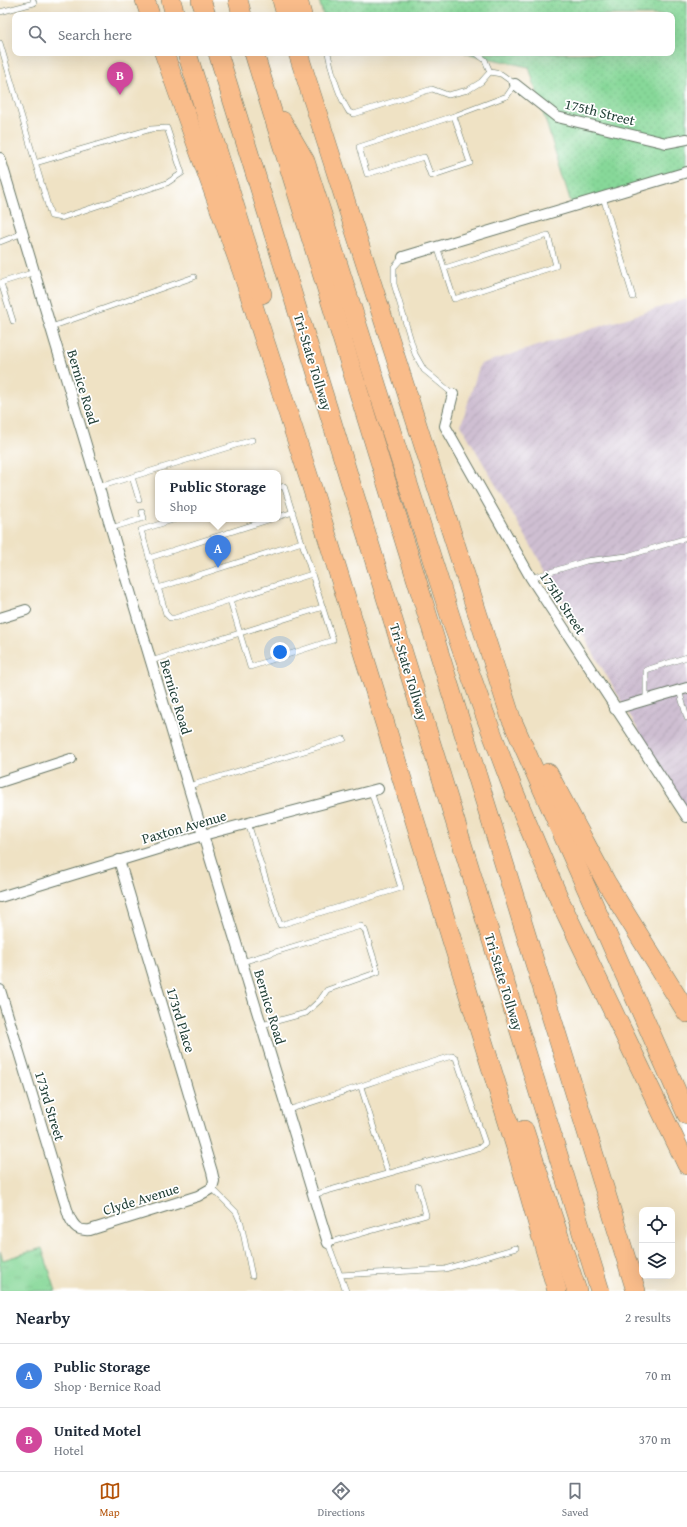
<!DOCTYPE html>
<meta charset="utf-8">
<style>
body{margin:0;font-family:"Gentium Book Plus",serif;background:#f2f2f3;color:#1f2937}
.controls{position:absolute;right:12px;bottom:12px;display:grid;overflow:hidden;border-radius:8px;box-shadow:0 4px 16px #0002}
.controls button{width:36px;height:36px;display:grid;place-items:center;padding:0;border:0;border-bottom:1px solid #e0e1e3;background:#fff;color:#1f2937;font:20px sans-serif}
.you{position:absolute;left:280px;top:652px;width:14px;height:14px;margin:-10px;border:3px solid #fff;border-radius:50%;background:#1a73e8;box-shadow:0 0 0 6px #1a73e833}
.badge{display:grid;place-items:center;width:26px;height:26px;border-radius:50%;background:#b45309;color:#fff;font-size:13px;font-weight:700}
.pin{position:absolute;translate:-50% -33px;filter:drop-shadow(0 1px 2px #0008)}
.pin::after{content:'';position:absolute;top:21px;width:14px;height:12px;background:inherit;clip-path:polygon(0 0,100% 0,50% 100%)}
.popup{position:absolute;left:155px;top:470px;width:126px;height:52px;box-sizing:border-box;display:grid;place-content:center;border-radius:8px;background:#fff;filter:drop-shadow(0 1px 3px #0005);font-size:13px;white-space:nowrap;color:#747a83}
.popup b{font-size:15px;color:#1f2937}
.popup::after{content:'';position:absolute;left:50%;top:100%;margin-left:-8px;border:8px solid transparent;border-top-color:#fff}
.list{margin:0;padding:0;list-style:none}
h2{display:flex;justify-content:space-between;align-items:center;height:52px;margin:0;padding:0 16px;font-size:17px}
h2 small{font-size:13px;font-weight:400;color:#747a83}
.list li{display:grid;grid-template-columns:26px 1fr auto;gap:12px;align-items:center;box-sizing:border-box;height:64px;padding:0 16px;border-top:1px solid #e0e1e3}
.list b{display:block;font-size:15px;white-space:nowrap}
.list p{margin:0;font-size:13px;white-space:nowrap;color:#747a83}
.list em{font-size:13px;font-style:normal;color:#747a83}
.icon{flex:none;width:22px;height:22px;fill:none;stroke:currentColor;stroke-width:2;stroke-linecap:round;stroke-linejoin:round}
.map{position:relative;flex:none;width:687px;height:1291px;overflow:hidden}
.search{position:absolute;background:#fff;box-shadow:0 4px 16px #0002;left:12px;right:12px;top:12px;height:44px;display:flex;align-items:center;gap:10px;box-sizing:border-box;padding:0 14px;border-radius:8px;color:#747a83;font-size:15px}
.sheet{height:180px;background:#fff}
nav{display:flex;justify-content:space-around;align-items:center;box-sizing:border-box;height:56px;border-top:1px solid #e0e1e3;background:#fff;font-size:11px;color:#747a83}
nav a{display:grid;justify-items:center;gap:2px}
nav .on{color:#b45309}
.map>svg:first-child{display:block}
</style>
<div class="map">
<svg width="687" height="1291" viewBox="0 0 687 1291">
<defs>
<pattern id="industrial-furrows" width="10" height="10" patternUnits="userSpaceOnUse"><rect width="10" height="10" fill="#cebed1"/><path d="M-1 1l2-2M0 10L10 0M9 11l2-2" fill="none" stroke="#b0a4b4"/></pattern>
<pattern id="grass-dots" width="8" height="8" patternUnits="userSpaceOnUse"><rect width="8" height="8" fill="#87d899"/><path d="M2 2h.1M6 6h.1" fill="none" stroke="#74ba84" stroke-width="1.8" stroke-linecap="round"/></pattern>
<pattern id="park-tufts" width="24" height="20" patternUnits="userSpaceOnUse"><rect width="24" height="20" fill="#87d899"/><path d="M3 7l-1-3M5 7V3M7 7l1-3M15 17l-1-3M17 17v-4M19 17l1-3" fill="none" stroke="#74ba84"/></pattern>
</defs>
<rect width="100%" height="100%" fill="#fff"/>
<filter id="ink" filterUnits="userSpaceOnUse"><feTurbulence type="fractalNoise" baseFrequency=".025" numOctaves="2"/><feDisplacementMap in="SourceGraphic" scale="8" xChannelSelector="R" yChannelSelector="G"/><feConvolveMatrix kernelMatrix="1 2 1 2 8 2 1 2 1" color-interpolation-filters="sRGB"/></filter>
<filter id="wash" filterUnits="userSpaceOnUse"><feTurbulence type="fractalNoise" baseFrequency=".012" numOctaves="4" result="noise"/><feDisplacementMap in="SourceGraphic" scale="16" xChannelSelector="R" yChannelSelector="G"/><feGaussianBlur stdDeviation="0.9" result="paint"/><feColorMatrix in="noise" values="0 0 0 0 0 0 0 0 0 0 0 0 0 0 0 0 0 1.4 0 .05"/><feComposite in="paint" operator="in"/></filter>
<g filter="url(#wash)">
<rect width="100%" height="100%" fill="#efe2c4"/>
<path fill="url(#industrial-furrows)" d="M687 299V814L461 425 480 364Z"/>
<path fill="url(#grass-dots)" stroke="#538a66" d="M319 0 687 1V172L572 206 529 67 465 53H672V15H323Z"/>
<path fill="url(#park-tufts)" stroke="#538a66" d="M42 1248 56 1291H0V1251L3 1260Z"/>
</g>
<g filter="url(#ink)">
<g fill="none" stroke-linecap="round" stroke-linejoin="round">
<defs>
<g id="service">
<path d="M0 12 34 3 33 0"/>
<path d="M0 43 51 216 61 218 167 183 182 173 167 128 151 129 35 163"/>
<path d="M328 53C332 73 338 95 349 112L354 114 432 89 448 95 468 90 481 82 490 72"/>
<path d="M476 53 485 60 490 72"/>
<path d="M454 116 470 163 431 176 424 157 367 174 359 147Z"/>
<path d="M454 116 507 96 515 84 501 74 490 72"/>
<path d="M603 197 633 297"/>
<path d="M0 242 23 233"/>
<path d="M437 246 454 299 556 266 548 235 445 268"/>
<path d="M403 257 394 267V284L415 354 424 370 453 394"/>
<path d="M0 283 35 272"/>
<path d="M1 283 13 321"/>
<path d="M51 327 194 277"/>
<path d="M132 477 139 500"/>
<path d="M99 487 252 440"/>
<path d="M278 517 293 512"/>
<path d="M176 519 141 530 166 614 170 618H175L230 600 250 667 333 640 284 486 278 488"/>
<path d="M111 528 144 518 142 512"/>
<path d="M149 558 271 519"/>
<path d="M531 578 586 561 627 556 687 538"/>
<path d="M158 588 302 542"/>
<path d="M230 600 312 574"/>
<path d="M151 661 323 607"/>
<path d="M679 690 687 718"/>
<path d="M646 700V670L687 657"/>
<path d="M189 786 344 739"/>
<path d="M248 823 280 925 401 888 371 791"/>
<path d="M242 962 361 926 365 930 378 972 327 990 320 1000 306 1013 262 1025"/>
<path d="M361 1087 388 1173"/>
<path d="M288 1110C343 1093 396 1073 452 1056L456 1058 485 1143 481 1147 313 1195"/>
<path d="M212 1188 236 1212 241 1223 252 1276"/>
<path d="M340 1275 445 1269 516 1248"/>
<path d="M346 1291 328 1243 426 1215 418 1186"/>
</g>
<g id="minor">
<path d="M515 84 557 117 666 143 687 139"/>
<path d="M0 158 203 835 328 1243"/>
<path d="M403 257 687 172"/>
<path d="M453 394 445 426 531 578 687 817"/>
<path d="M0 618 26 610"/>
<path d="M615 709 687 688"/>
<path d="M0 782 71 759"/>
<path d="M0 897 203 835 378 789"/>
<path d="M0 990 69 1216C74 1227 78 1231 90 1230L198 1196 212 1188 214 1181 212 1172 119 860"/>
</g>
<g id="motorway">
<path d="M145 0 150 15"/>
<path d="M171 0 175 15"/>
<path d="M201 0 206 15"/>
<path d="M238 0 242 15"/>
<path d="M282 0 286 15"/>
<path d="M298 0 302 15"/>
<path d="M164 53 242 271 310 481 516 1148 557 1291"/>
<path d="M187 53 262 294"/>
<path d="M218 53 600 1291"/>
<path d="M254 53 636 1291"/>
<path d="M298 53 511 718 687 1115"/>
<path d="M282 121 305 161 453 625 481 704 514 792 560 901 687 1165"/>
<path d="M548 773 606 882 687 1013"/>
<path d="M524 1130 577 1291"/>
</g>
</defs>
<use href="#service" stroke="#687766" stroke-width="6"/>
<use href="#minor" stroke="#687766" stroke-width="12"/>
<use href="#motorway" stroke="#687766" stroke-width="20"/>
<use href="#service" stroke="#fff" stroke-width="5"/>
<use href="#minor" stroke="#fff" stroke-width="10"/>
<use href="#motorway" stroke="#f9bc8a" stroke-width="19"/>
</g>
</g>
<g text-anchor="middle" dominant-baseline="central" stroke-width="3.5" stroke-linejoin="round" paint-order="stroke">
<g font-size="14" fill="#1f3d34" stroke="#fff">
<text transform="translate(600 112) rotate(14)">175th Street</text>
<text transform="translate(313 362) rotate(73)">Tri-State Tollway</text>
<text transform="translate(83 387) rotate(73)">Bernice Road</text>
<text transform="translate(563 603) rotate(57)">175th Street</text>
<text transform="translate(409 672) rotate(73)">Tri-State Tollway</text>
<text transform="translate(176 697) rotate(73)">Bernice Road</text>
<text transform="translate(184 827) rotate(-16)">Paxton Avenue</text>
<text transform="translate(504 982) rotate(73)">Tri-State Tollway</text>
<text transform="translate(270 1007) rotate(73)">Bernice Road</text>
<text transform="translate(181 1020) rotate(73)">173rd Place</text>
<text transform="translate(50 1106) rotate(73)">173rd Street</text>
<text transform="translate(141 1199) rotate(-17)">Clyde Avenue</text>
</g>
</g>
</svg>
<div class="controls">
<button><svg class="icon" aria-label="locate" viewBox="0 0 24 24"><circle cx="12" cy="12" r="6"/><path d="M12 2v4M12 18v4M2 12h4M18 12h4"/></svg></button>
<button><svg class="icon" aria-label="layers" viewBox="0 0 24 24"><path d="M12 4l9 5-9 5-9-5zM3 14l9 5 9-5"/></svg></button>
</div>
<div class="you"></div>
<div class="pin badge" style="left:218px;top:568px;background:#3f7fe0">A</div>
<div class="popup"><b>Public Storage</b>Shop</div>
<div class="pin badge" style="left:120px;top:95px;background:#d1479c">B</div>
<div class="search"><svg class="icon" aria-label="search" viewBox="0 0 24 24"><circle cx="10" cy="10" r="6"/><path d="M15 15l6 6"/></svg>Search here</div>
</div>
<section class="sheet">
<h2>Nearby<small>2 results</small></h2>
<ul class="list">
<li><span class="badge" style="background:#3f7fe0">A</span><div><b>Public Storage</b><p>Shop · Bernice Road</p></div><em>70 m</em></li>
<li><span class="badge" style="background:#d1479c">B</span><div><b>United Motel</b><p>Hotel</p></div><em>370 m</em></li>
</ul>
</section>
<nav>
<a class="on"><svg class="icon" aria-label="map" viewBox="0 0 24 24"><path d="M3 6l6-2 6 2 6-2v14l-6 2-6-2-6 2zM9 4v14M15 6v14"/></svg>Map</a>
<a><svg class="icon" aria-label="directions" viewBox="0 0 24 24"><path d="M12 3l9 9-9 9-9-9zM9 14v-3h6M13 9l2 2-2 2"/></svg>Directions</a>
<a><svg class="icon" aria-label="saved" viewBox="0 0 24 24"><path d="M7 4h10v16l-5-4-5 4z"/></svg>Saved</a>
</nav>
